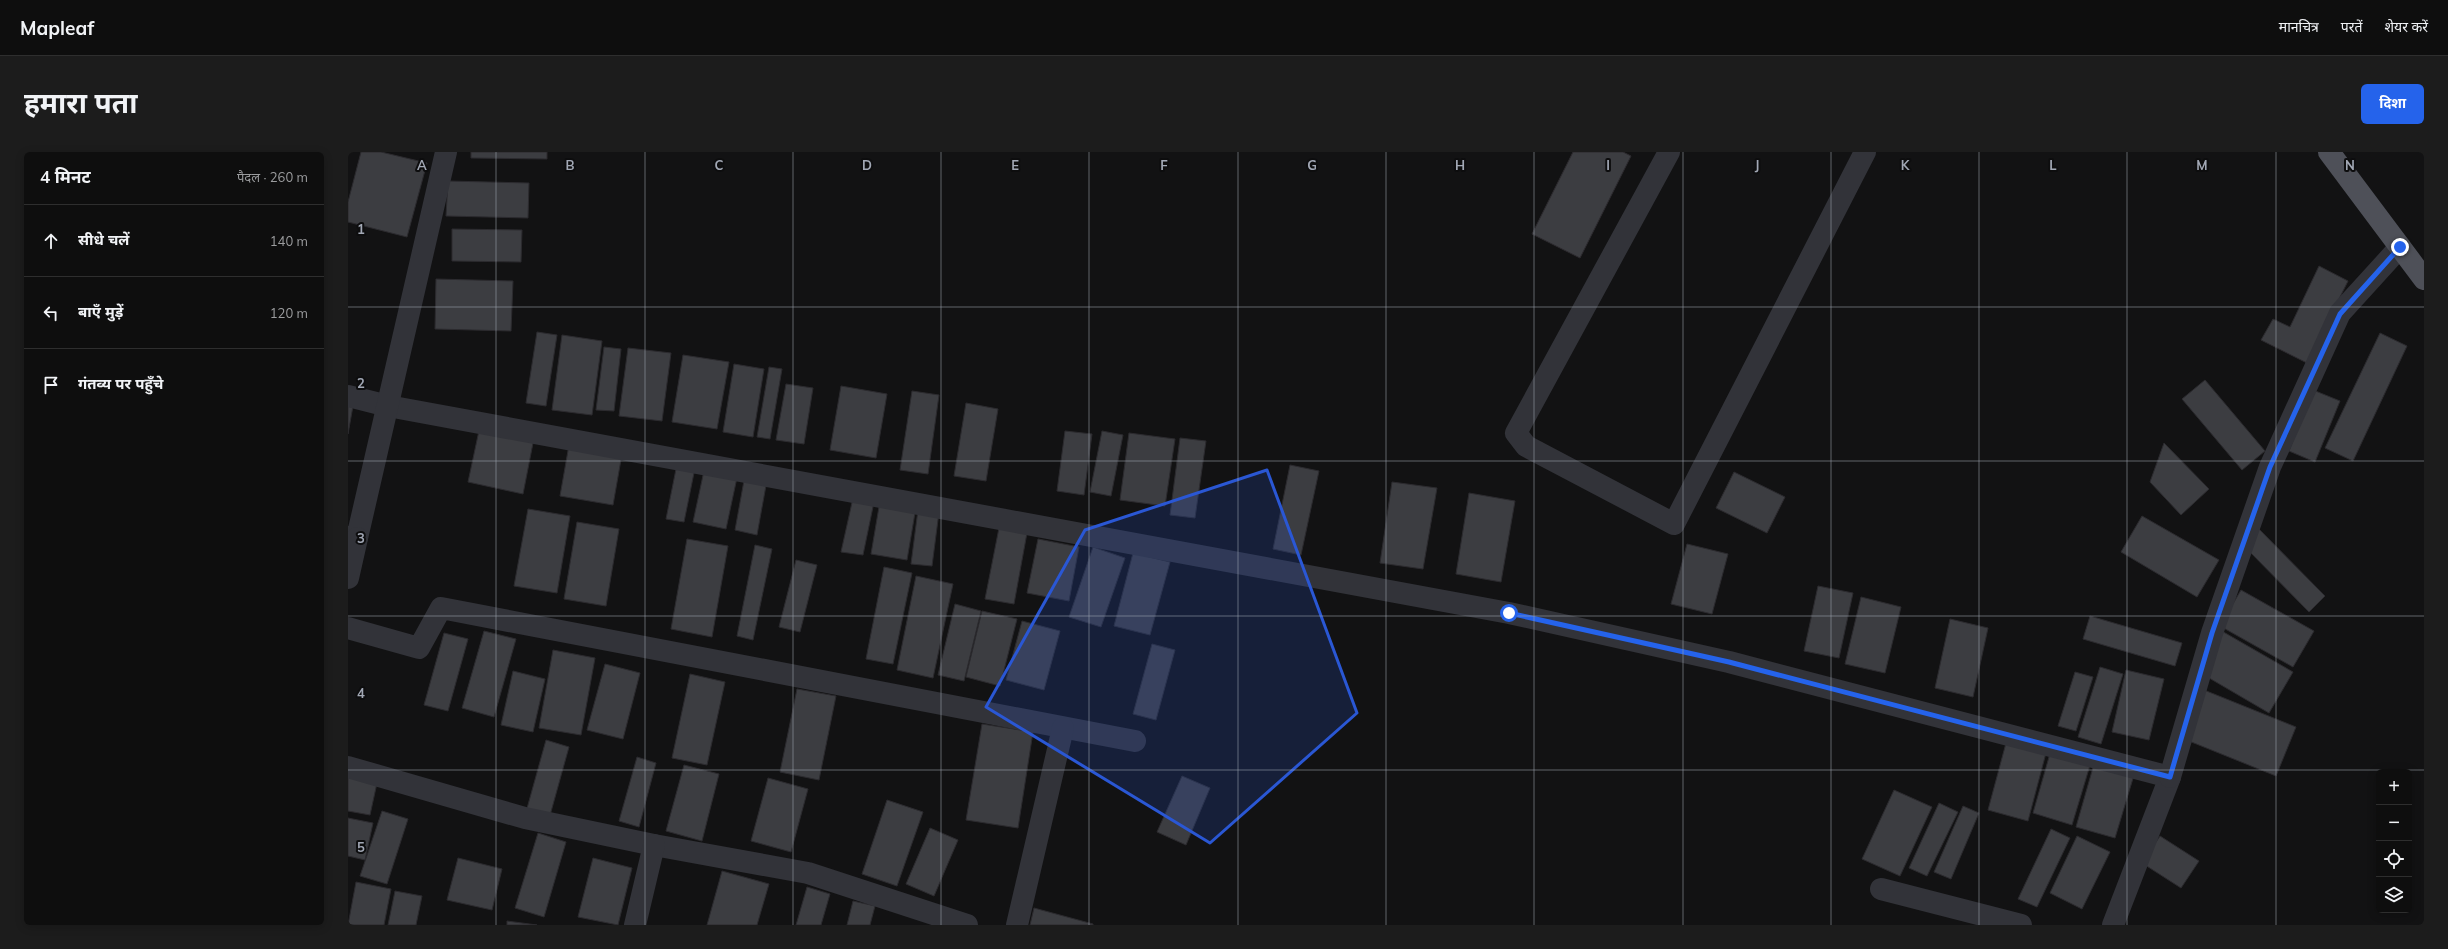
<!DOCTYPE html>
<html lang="hi">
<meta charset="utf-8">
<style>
body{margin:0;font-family:Mulish,"Noto Sans Devanagari",sans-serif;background:#1c1c1c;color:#f1f3f6}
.controls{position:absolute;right:12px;bottom:12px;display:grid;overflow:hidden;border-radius:6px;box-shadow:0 2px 10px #0003}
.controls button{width:36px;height:36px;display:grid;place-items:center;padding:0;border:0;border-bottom:1px solid #2e2e2e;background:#0e0e0e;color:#f1f3f6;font:20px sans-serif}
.stop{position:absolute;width:12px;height:12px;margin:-9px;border:3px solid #2563eb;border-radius:50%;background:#fff}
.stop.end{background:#2563eb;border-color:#fff;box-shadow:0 1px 4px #0008}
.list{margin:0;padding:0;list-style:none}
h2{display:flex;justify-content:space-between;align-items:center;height:52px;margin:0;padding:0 16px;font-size:17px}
h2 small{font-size:13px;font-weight:400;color:#9b9c9e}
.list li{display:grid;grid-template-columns:26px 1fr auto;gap:12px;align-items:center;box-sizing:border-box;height:72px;padding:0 16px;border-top:1px solid #2e2e2e}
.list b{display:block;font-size:15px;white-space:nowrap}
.list em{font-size:13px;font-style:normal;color:#9b9c9e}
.icon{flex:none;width:22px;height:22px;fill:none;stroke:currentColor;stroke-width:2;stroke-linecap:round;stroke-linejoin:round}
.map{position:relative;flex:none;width:2076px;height:773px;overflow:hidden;border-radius:6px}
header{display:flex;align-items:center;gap:24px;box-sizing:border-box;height:56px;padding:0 20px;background:#0e0e0e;border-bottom:1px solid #2e2e2e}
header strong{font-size:19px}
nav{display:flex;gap:22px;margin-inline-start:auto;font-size:14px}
.intro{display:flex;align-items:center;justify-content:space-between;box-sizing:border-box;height:96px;padding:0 24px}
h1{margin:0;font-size:28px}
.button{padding:10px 18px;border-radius:6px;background:#2563eb;color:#fff;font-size:14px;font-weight:700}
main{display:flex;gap:24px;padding:0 24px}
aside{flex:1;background:#0e0e0e;border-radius:6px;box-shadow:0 2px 10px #0003}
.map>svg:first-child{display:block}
</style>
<header>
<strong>Mapleaf</strong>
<nav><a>मानचित्र</a><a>परतें</a><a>शेयर करें</a></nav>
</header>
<div class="intro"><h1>हमारा पता</h1><a class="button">दिशा</a></div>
<main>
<aside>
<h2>4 मिनट<small>पैदल · 260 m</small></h2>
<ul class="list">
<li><svg class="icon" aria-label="ahead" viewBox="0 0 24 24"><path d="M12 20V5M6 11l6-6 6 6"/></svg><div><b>सीधे चलें</b></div><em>140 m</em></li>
<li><svg class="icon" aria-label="left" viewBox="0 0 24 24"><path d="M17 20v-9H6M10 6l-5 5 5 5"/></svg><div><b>बाएँ मुड़ें</b></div><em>120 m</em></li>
<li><svg class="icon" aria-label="arrive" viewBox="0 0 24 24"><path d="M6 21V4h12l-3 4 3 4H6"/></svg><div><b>गंतव्य पर पहुँचे</b></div></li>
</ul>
</aside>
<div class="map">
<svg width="2076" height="773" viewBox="0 0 2076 773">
<rect width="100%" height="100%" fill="#121213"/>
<g fill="#3c3d41" stroke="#2c2b2f">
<path d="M13 0H33L79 11 59 85 0 70V50Z"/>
<path d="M123 0H199V7L123 6Z"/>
<path d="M1225 0H1275L1283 4 1232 106 1184 82Z"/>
<path d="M100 29 181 31 180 66 98 64Z"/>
<path d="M104 77 174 78 173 110 104 109Z"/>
<path d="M1971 114 2000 129 1959 211 1913 188 1925 167 1942 175Z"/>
<path d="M88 127 165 129 163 179 87 177Z"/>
<path d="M189 180 209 183 198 254 178 251Z"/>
<path d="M2032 181 2059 194 2005 309 1977 296Z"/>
<path d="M214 183 254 189 244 263 204 258Z"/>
<path d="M256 195 273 197 266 259 248 258Z"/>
<path d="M280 196 323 201 314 269 271 264Z"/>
<path d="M335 203 381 210 369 277 324 270Z"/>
<path d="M386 212 416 217 405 285 375 280Z"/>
<path d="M421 215 434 217 422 287 409 285Z"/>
<path d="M1857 228 1917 299 1894 318 1834 247Z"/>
<path d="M438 232 465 236 456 292 428 288Z"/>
<path d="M493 234 539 242 528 306 482 298Z"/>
<path d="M1965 238 1992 249 1967 310 1941 299Z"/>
<path d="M564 239 591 243 580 322 552 318Z"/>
<path d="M618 251 650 257 638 329 606 324Z"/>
<path d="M0 253 5 254 0 282Z"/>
<path d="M132 274 186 286 175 342 120 330Z"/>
<path d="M717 279 744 282 736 343 709 339Z"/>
<path d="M754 279 775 283 763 344 742 340Z"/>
<path d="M781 281 827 287 817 354 772 348Z"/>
<path d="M832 286 858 289 847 366 822 363Z"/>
<path d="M1816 291 1861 337 1833 363 1802 330Z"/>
<path d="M221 293 274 302 265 353 212 344Z"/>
<path d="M329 312 347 316 336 370 318 367Z"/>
<path d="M942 313 971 319 953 403 925 397Z"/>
<path d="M357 314 390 321 378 377 345 370Z"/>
<path d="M1386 320 1437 345 1419 381 1368 356Z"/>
<path d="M397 323 419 328 409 383 387 378Z"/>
<path d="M1044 330 1089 336 1075 417 1032 411Z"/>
<path d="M1121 341 1167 349 1153 430 1108 422Z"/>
<path d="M505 346 526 350 515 403 493 400Z"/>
<path d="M532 349 568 355 559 408 523 402Z"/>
<path d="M180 357 222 364 209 441 166 434Z"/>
<path d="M570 358 591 360 584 414 563 412Z"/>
<path d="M1794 364 1871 408 1849 445 1773 400Z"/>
<path d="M229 370 271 377 258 454 216 447Z"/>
<path d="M651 376 679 381 666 452 637 447Z"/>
<path d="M1910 376 1977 444 1961 460 1897 395Z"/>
<path d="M339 387 380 394 364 485 323 477Z"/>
<path d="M690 387 731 395 721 449 679 441Z"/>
<path d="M1339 392 1380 402 1364 462 1323 452Z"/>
<path d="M407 393 424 397 405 488 389 484Z"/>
<path d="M745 395 777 406 753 475 721 465Z"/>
<path d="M785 401 822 410 802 483 766 474Z"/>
<path d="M448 408 469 413 452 480 431 475Z"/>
<path d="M536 415 564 421 545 512 518 507Z"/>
<path d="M568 424 605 432 585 526 549 518Z"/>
<path d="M1470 434 1505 441 1491 506 1456 499Z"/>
<path d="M1893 438 1966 479 1945 515 1872 474Z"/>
<path d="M1513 445 1553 455 1537 521 1497 512Z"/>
<path d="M607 452 633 459 616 529 590 523Z"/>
<path d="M634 459 669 467 652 534 618 525Z"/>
<path d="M1742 464 1834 491 1827 514 1735 487Z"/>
<path d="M1602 467 1640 476 1625 545 1587 536Z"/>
<path d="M674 469 712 479 696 538 658 528Z"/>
<path d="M1872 478 1945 520 1921 561 1856 523Z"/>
<path d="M136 479 168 487 146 565 114 556Z"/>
<path d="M96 481 120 487 100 559 76 553Z"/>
<path d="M804 492 827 498 808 568 785 562Z"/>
<path d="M205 498 247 506 233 583 191 576Z"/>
<path d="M257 512 292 521 275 587 239 578Z"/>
<path d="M1752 515 1775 522 1753 592 1730 585Z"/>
<path d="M1778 518 1816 527 1801 588 1764 580Z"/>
<path d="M165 519 197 527 185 580 153 573Z"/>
<path d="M1727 520 1745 525 1728 579 1710 574Z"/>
<path d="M342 522 377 530 359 613 324 606Z"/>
<path d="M449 537 488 544 471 628 432 620Z"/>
<path d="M1856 538 1948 575 1928 624 1836 587Z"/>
<path d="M634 572 685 580 670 676 618 668Z"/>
<path d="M198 588 221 595 201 667 178 660Z"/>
<path d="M1658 591 1698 601 1680 669 1640 658Z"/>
<path d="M1703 598 1743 610 1724 673 1685 661Z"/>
<path d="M289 605 308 611 291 675 271 669Z"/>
<path d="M1746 612 1786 623 1767 686 1728 675Z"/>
<path d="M336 613 371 622 354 689 318 679Z"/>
<path d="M834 624 862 636 838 693 809 680Z"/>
<path d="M0 625 29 631 22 663 0 659Z"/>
<path d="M420 626 460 637 443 700 403 689Z"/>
<path d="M1546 638 1584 655 1552 724 1514 707Z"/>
<path d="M539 648 575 660 549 734 514 722Z"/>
<path d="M1591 651 1610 660 1579 724 1561 716Z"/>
<path d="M1615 654 1631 661 1603 727 1586 720Z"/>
<path d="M34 659 60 667 39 732 12 724Z"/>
<path d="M0 666 25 671 17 708 0 704Z"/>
<path d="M582 676 610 688 586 744 558 732Z"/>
<path d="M1703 677 1722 686 1689 755 1670 747Z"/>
<path d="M190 681 218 690 196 765 167 756Z"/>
<path d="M1729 684 1762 700 1734 757 1702 741Z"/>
<path d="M1812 684 1851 709 1833 736 1794 711Z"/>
<path d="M110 706 154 717 144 758 99 748Z"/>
<path d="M245 706 284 716 270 773 230 765Z"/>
<path d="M374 719 421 732 409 773H359Z"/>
<path d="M8 730 43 737 36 773H0Z"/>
<path d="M459 735 482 742 473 773H448Z"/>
<path d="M47 739 74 744 68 773H40Z"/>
<path d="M505 749 527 754 522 773H499Z"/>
<path d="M686 756 745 772V773H682Z"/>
<path d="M159 769 189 773H159Z"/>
</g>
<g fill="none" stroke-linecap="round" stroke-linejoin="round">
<g stroke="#323339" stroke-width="22">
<path d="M1321 0 1168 281 1178 294 1326 372 1517 0"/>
<path d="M0 244 40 254 1161 461 1381 510 1822 625 1765 773"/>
<path d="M0 385 9 386 98 0"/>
<path d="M0 426 9 386"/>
<path d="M0 476 71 496 93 456 787 589"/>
<path d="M0 615 177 666 306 693 460 721 619 773"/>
<path d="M1822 625 1864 481 1922 315 1992 161 2052 95"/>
<path d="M1533 737 1673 773"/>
<path d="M287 773 306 693"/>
<path d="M669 773 715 576"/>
</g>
<path stroke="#4e5058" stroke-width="22" d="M1981 0 2076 127"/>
</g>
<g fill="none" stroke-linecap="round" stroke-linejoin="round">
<path stroke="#2563eb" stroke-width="5" d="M1161 461 1381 510 1822 625 1864 481 1922 315 1992 162 2052 95"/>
</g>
<path fill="#2a57d4" fill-opacity="0.2" stroke="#2a57d4" stroke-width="3" stroke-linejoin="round" d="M919 318 1009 561 862 691 638 555 737 378Z"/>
<path fill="none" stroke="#a2a8b5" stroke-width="1" stroke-opacity="0.55" d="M148 0V773M297 0V773M445 0V773M593 0V773M741 0V773M890 0V773M1038 0V773M1186 0V773M1335 0V773M1483 0V773M1631 0V773M1779 0V773M1928 0V773M0 155H2076M0 309H2076M0 464H2076M0 618H2076"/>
<g font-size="13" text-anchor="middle" font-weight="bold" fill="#a2a8b5" stroke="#0d0d0e" stroke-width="4" stroke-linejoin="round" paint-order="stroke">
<text x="74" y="18">A</text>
<text x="222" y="18">B</text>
<text x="371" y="18">C</text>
<text x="519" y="18">D</text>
<text x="667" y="18">E</text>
<text x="816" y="18">F</text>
<text x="964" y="18">G</text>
<text x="1112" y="18">H</text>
<text x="1260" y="18">I</text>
<text x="1409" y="18">J</text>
<text x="1557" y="18">K</text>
<text x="1705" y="18">L</text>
<text x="1854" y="18">M</text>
<text x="2002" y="18">N</text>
<text x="13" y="82">1</text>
<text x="13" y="236">2</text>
<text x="13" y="391">3</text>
<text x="13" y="546">4</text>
<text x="13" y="700">5</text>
</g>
</svg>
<div class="controls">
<button>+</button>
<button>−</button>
<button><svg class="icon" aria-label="locate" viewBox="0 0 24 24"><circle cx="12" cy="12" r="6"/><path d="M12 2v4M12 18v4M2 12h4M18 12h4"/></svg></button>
<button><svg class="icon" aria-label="layers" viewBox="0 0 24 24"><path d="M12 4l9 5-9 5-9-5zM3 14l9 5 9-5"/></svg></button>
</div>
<div class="stop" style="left:1161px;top:461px"></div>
<div class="stop end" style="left:2052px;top:95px"></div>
</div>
</main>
